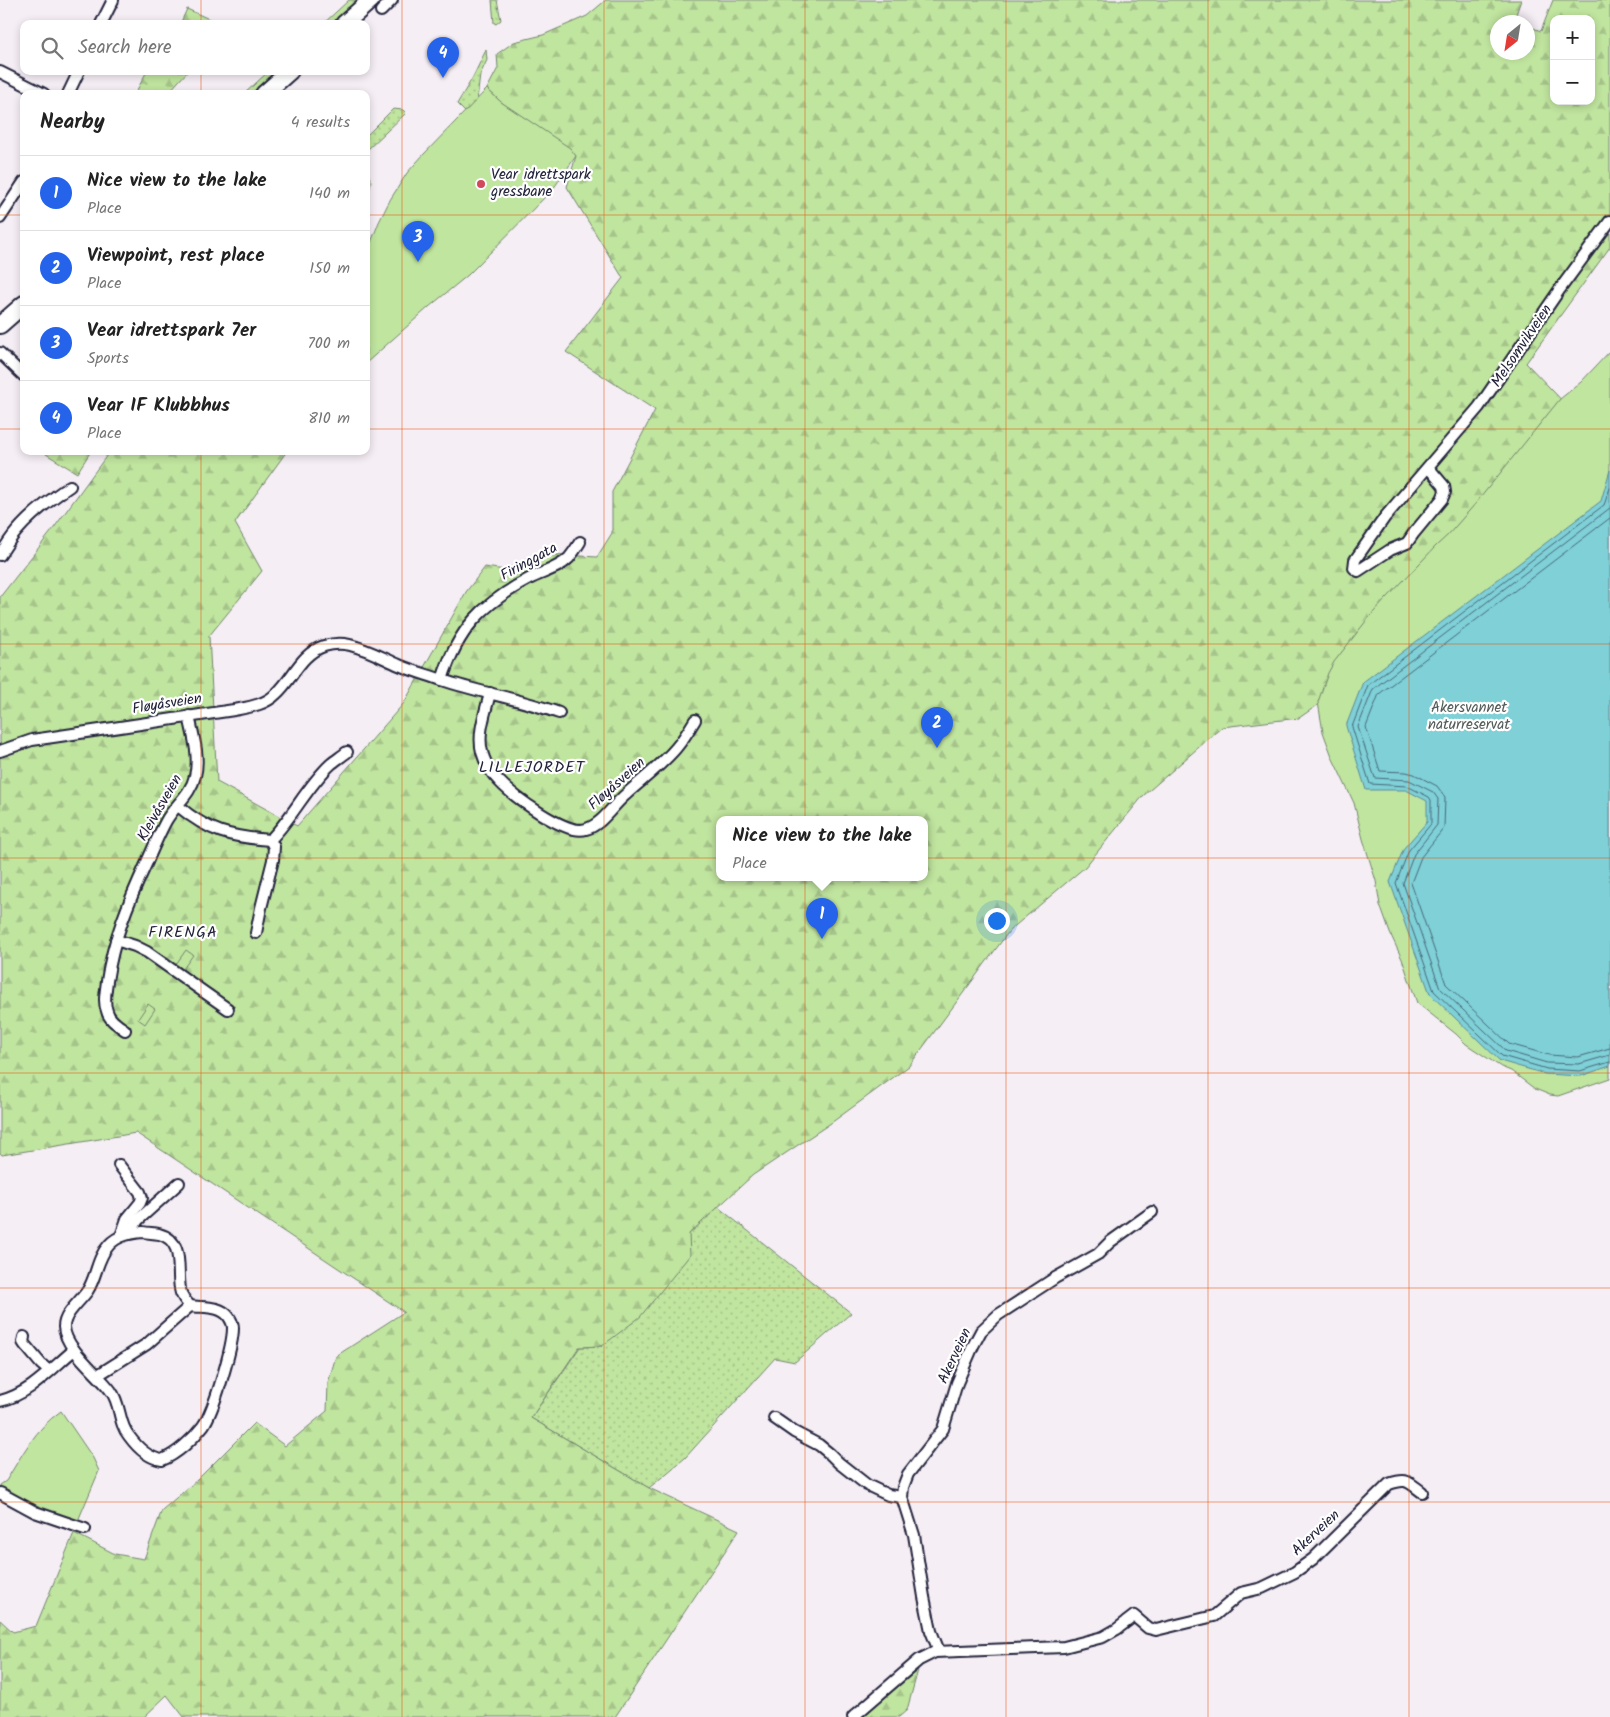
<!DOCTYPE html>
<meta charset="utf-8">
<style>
body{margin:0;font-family:Kalam,sans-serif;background:#f6f6f6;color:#222}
.controls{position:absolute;right:15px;top:15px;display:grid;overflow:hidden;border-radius:10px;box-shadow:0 2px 8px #0003}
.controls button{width:45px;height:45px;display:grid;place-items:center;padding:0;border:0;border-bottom:1px solid #e0e0e0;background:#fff;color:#222;font:25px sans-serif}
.compass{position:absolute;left:1490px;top:15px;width:45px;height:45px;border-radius:50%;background:#fff;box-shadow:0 2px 8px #0003;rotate:210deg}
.you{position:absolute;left:996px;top:920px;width:18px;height:18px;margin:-12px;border:4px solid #fff;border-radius:50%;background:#1a73e8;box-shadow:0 0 0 8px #1a73e833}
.badge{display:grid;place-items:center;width:32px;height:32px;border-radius:50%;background:#2563eb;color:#fff;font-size:16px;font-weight:700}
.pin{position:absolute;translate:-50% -41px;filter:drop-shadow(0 1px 2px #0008)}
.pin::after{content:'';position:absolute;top:26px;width:18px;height:15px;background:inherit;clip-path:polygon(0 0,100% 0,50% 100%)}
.popup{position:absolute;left:716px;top:816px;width:212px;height:65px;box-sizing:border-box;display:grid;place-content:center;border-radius:10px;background:#fff;filter:drop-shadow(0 1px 4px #0005);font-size:16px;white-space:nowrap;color:#767676}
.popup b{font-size:19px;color:#222}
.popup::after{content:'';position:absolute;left:50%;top:100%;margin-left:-10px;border:10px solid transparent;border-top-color:#fff}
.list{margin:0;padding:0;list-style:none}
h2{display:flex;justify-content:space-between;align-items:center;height:65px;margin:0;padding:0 20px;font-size:21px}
h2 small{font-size:16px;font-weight:400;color:#767676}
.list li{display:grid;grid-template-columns:32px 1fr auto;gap:15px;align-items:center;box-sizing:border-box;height:75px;padding:0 20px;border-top:1px solid #e0e0e0}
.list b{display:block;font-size:19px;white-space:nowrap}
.list p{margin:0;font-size:16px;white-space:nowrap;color:#767676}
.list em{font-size:16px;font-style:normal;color:#767676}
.icon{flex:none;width:28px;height:28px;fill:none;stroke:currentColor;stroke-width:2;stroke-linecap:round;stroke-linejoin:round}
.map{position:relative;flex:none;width:1610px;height:1717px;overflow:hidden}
.search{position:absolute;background:#fff;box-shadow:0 2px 8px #0003;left:20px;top:20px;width:350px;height:55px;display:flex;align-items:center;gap:12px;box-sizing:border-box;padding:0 18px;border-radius:10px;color:#767676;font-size:19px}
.panel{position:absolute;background:#fff;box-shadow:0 2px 8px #0003;left:20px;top:90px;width:350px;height:365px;border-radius:10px}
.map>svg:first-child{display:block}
</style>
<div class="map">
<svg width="1610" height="1717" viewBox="0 0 1610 1717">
<defs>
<pattern id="grass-dots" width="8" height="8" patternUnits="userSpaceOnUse" patternTransform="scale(1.25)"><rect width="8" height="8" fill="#c0e59f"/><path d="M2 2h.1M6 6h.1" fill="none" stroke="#a5c48a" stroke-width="1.8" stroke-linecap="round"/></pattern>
<pattern id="forest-firs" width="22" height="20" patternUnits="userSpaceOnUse" patternTransform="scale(1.25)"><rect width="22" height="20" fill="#c0e59f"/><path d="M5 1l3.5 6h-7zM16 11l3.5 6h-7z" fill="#a5c48a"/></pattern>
</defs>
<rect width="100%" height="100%" fill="#f6eef5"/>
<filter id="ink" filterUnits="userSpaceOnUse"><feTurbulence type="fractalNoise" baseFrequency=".02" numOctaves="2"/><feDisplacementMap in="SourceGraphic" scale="10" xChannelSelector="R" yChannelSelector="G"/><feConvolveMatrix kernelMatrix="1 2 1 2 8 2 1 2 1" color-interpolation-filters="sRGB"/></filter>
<g filter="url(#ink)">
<g fill="url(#grass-dots)" stroke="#71846d">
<path d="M349 0H361L337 24H323Z"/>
<path d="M492 0H497L501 20 496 24 494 23Z"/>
<path d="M486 50 487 60 480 75 477 100 465 112 457 104 473 77Z"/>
<path d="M269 71H283L257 94H244Z"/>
<path d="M393 109 403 110 406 113 366 151V136Z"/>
<path d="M366 170 371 181 366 209Z"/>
<path d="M718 1207 851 1313 795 1362 775 1358 685 1458 649 1488 531 1418 580 1347 602 1346 689 1234Z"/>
</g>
<g fill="url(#forest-firs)" stroke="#71846d" fill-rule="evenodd">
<path d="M606 0H1521L1514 20 1518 22H1498V52H1528V26L1541 31 1553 0H1610V247L1526 363 1574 413 1358 677 1299 718 1222 727 1143 796 1085 867 1010 930 909 1066 831 1123 753 1175 689 1234 690 1255 640 1317 602 1346 579 1347 531 1418 649 1488 739 1530 615 1717H184L167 1695 144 1717H0V1620L13 1632 36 1626 74 1533 115 1554 144 1559 162 1510 197 1480 254 1423 285 1446 327 1411 328 1383 336 1356 404 1312 136 1133 2 1155 0 1153V597L51 532 110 451H287L235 523 262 571 209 636 217 782 297 826 404 703 466 592 485 567 505 570 532 557 549 554 597 557 612 533V492L655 410 566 352 623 278 567 187 576 156 501 102 487 89 498 68 497 54 514 42 543 35 587 16ZM1554 19H1591V101H1554ZM720 820H924V878H720Z"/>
<path d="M187 9 220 24H180Z"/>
<path d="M147 71H188L167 94H135Z"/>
<path d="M47 451H91L77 473 46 454Z"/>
<path d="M918 1670 907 1710 899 1717H862Z"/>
</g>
<g fill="#c0e59f" stroke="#71846d">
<path d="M487 89 501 102 570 148 576 156 553 189 468 275 429 307 366 363V255L379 222 390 200 407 173 424 154Z"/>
<path d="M1610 351V1078L1558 1096 1550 1095 1535 1089 1511 1071 1501 1067 1466 1044 1456 1034 1417 1003 1402 959 1390 933 1380 905 1376 881 1363 839 1354 803 1333 759 1323 732 1318 702 1328 673 1334 662 1370 616 1436 546 1448 535 1476 503 1560 399 1581 382Z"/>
<path d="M186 950 193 955 183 969 176 964Z"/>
<path d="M148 1004 155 1009 145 1024 138 1019Z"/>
<path d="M61 1411 93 1458 99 1471 77 1523 31 1506 0 1488V1485L6 1481C22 1455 35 1429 61 1411Z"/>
</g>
<path fill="#7fd0d7" stroke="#5a8a99" d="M1610 470V1066L1581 1076 1545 1074 1500 1061 1430 994 1390 882 1404 848 1427 822V801L1406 790H1366L1346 726 1363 682 1601 501Z"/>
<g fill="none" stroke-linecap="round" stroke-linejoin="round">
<g stroke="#476879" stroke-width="1">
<path d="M1610 488 1604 505 1368 685 1352 727 1370 784 1407 786 1429 797 1431 800V824L1409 850 1396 883 1434 991 1502 1056 1547 1069 1580 1071 1610 1062"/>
<path d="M1610 508 1373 689 1358 727 1375 778 1409 780 1433 792 1438 799 1437 825 1414 854 1403 883 1440 988 1506 1051 1547 1063 1579 1064 1610 1055"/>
<path d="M1610 518 1379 694 1366 727 1380 771 1406 772 1414 774 1437 786 1445 797 1444 828 1421 857 1411 883 1446 984 1509 1044 1549 1055 1578 1057 1610 1048"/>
</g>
<defs>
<g id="street">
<path d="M381 11 392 0"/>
<path d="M101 24 113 0"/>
<path d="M0 72 44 94"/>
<path d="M68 94 79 71"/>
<path d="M0 218 24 182"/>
<path d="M0 353 24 376"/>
<path d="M1428 467 1444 486 1445 492 1442 499 1414 533 1407 543 1390 550 1358 571 1354 568 1355 560 1385 517 1479 407 1560 289 1610 221"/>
<path d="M0 555C5 547 10 539 16 532 31 514 51 499 70 486"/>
<path d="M442 680C458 629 482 604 529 579 542 572 558 569 569 558 573 553 577 547 580 542"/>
<path d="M490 693C486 711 477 733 482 752 485 763 491 773 499 781 513 796 566 836 586 829 601 825 612 807 623 797 640 781 660 767 676 748 683 740 689 730 695 720"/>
<path d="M0 751 32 740 53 737 234 710C249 707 265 705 276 694 293 679 300 654 324 646 331 644 342 643 350 645 367 649 383 658 399 665 413 671 428 675 442 680 481 693 521 699 559 713"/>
<path d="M178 806C209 832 230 837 270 840"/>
<path d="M270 840C293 817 307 786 331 764 336 760 342 756 347 752"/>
<path d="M256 933 261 908 273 860 274 847 270 840"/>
<path d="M116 940 135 946 147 952 228 1009"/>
<path d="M125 1030C118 1025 109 1020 107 1011 103 1002 106 991 107 981 113 939 129 901 147 862 153 848 159 834 166 821 175 805 191 794 195 776 200 757 193 735 189 716"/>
<path d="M119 1165 140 1192 142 1198 140 1203 127 1219 121 1236"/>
<path d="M143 1232C148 1233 154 1233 159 1234 187 1241 175 1274 181 1293 183 1298 186 1302 190 1306 203 1308 220 1305 229 1317 231 1320 233 1324 233 1328 233 1346 214 1411 203 1426 193 1439 177 1454 162 1460 148 1458 137 1447 129 1436 118 1423 121 1404 111 1391 99 1374 65 1349 64 1327 64 1313 81 1301 88 1290 97 1275 97 1258 109 1245 118 1235 131 1233 143 1232Z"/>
<path d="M129 1234 138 1220 179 1183"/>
<path d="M24 1337 23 1342 25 1345 41 1364 49 1371"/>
<path d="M98 1375 147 1344 190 1306"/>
<path d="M0 1401C30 1394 51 1369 74 1350"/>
<path d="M774 1418 794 1432 819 1445 830 1454 839 1463 867 1485 888 1495 902 1497"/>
<path d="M0 1493 35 1512 85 1529"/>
<path d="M939 1651 931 1631 924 1597 914 1535 902 1497 903 1487 908 1474 943 1429 957 1383 973 1346 981 1331 998 1315 1055 1278 1098 1254 1110 1242 1152 1212"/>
<path d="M853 1717 919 1660 935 1652 1064 1647 1103 1637 1117 1629 1134 1616 1148 1628 1156 1630 1214 1616 1241 1593 1262 1588 1295 1572 1313 1559 1389 1484C1407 1478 1407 1481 1422 1492"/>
</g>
<g id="primary">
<path d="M344 24 371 0"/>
<path d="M264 94 290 71"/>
<path d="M0 325 24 304"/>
</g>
</defs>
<use href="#street" stroke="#22223b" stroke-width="14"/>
<use href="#primary" stroke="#22223b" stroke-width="20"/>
<use href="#street" stroke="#fff" stroke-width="10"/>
<use href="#primary" stroke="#fff" stroke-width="16"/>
</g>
</g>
<path fill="none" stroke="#e8590c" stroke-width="1" stroke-opacity="0.55" d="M201 0V24M402 0V1717M604 0V1717M805 0V1717M1006 0V1717M1208 0V1717M1409 0V1717M201 71V94M0 215H24M366 215H1610M0 429H24M366 429H1610M201 451V1717M0 644H1610M0 858H1610M0 1073H1610M0 1288H1610M0 1502H1610"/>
<circle fill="#d1495b" stroke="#fff" stroke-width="2" cx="481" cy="184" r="5"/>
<g text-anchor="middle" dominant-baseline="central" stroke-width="4.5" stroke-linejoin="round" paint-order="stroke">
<g font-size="15" fill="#22223b" stroke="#fff" text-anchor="start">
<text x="491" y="175">Vear idrettspark<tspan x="491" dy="17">gressbane</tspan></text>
</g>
<g font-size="15" fill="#22223b" stroke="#fff">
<text transform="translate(1522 346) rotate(-56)">Melsomvikveien</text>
<text transform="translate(529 562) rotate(-29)">Firinggata</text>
<text transform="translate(167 704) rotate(-9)">Fløyåsveien</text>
<text transform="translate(617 784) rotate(-42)">Fløyåsveien</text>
<text transform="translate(160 808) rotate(-60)">Kleivåsveien</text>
<text transform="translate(955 1356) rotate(-65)">Akerveien</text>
<text transform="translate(1316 1533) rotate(-43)">Akerveien</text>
</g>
<g font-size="15" fill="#515c59" stroke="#fff">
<text x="1469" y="708">Akersvannet<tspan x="1469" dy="17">naturreservat</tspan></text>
</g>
<g font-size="16" letter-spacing="1" fill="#22223b" stroke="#fff">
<text x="532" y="767">LILLEJORDET</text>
<text x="183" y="932">FIRENGA</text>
</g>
</g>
</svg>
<div class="controls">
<button>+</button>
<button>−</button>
</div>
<svg class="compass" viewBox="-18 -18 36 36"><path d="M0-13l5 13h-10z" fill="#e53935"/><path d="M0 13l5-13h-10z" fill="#767676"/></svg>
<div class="you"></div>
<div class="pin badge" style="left:822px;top:939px">1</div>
<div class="popup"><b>Nice view to the lake</b>Place</div>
<div class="pin badge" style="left:937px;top:748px">2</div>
<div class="pin badge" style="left:418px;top:262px">3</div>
<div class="pin badge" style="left:443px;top:78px">4</div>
<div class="search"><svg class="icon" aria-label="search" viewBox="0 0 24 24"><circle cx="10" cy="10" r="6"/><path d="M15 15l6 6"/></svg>Search here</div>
<section class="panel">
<h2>Nearby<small>4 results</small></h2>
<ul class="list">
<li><span class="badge">1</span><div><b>Nice view to the lake</b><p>Place</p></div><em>140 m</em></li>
<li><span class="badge">2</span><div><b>Viewpoint, rest place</b><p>Place</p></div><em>150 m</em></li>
<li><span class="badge">3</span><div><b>Vear idrettspark 7er</b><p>Sports</p></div><em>700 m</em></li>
<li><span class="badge">4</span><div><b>Vear IF Klubbhus</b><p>Place</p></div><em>810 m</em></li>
</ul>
</section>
</div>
